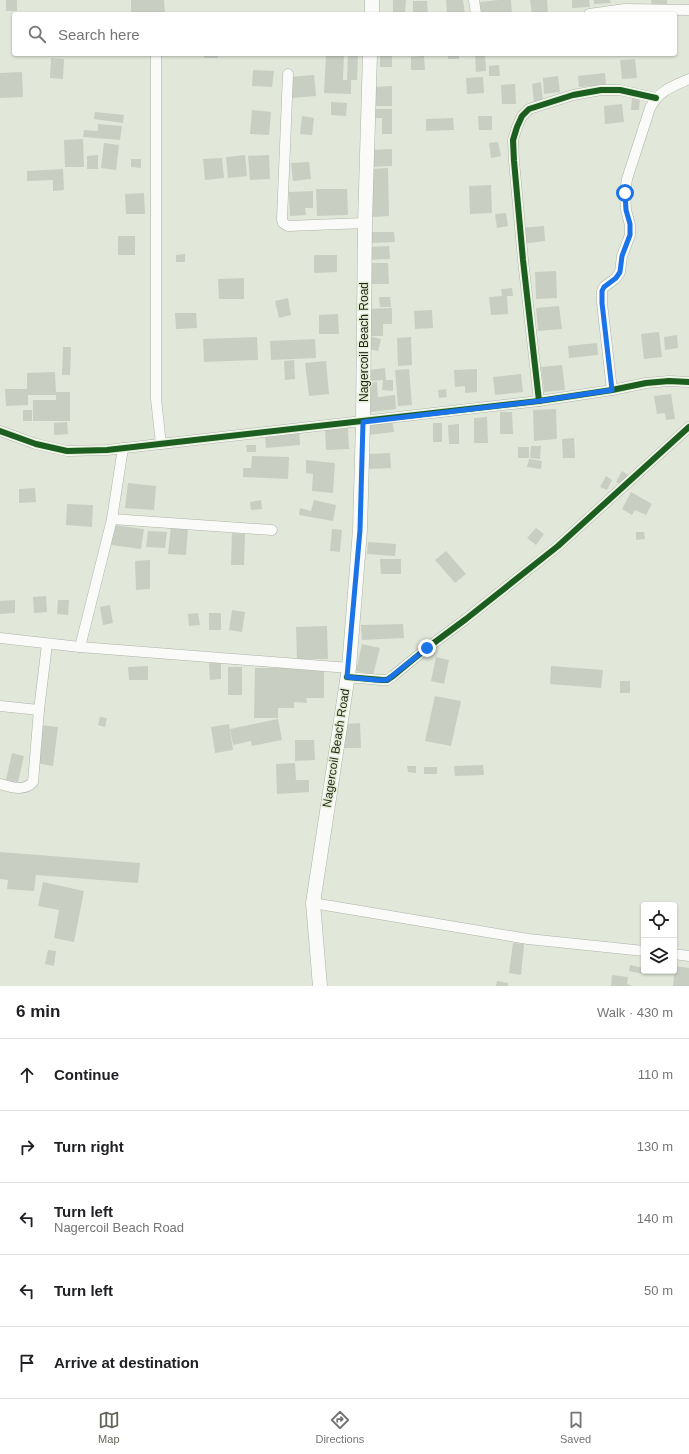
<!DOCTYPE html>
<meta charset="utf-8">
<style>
body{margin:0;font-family:Helvetica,sans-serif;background:#f2f2f2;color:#202124}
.controls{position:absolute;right:12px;bottom:12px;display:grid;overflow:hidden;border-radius:4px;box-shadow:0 1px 3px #0004}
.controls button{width:36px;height:36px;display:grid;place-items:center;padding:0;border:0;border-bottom:1px solid #e0e0e0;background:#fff;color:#202124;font:20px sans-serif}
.stop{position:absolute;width:12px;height:12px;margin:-9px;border:3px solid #1a73e8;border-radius:50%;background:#fff}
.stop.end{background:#1a73e8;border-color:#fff;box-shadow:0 1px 4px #0008}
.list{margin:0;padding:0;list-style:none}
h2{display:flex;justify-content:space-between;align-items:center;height:52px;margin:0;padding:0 16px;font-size:17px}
h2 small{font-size:13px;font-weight:400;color:#757577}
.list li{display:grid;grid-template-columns:26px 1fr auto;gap:12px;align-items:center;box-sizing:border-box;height:72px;padding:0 16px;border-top:1px solid #e0e0e0}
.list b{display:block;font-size:15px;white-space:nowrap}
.list p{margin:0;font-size:13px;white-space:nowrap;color:#757577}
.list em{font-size:13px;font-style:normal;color:#757577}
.icon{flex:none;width:22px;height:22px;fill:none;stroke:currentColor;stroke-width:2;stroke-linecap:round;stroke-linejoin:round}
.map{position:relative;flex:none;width:689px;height:986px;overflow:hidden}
.search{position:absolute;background:#fff;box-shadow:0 1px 3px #0004;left:12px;right:12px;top:12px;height:44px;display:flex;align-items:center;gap:10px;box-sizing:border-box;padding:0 14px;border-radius:4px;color:#757577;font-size:15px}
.sheet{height:412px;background:#fff}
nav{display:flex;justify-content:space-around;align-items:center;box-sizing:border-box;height:56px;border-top:1px solid #e0e0e0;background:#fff;font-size:11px;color:#757577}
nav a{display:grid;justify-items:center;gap:2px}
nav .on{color:#62675c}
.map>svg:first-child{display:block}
</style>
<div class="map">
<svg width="689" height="986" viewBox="0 0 689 986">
<rect width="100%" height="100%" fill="#e1e7d9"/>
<g fill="#c9cec3">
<rect x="6" y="0" width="11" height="11"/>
<path d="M131 0H164L165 14H131Z"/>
<path d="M393 0H406L405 12H393Z"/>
<path d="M446 0H463L465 14H447Z"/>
<path d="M499 0H511L512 14H481L480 2Z"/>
<path d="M530 0H547L548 13 532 14Z"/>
<path d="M572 0H589L590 7 572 8Z"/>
<path d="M594 0H610L611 3 594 4Z"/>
<path d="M651 0H667V5L652 6Z"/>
<path d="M413 1H427L428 14H413Z"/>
<rect x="204" y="54" width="14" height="4"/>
<path d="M326 54H344L343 80H351V94L324 93Z"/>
<path d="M348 54H358L357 80H347Z"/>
<rect x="380" y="54" width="12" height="13"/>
<rect x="448" y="54" width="11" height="5"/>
<path d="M475 54H485L486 71 476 72Z"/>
<path d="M424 56 425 70H411V57Z"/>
<path d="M51 58 64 59 63 79 50 78Z"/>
<path d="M635 59 637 78 622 79 620 60Z"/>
<path d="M499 65 500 76H489V66Z"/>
<path d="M253 70 274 71 272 87 252 86Z"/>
<path d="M22 72 23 97 0 98V73Z"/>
<path d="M605 73 606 85 579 87 578 76Z"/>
<path d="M314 75 316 96 292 98 290 77Z"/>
<path d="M558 76 560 92 544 94 543 78Z"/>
<path d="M483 77 484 93 467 94 466 78Z"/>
<path d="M541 82 543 102 534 103 532 84Z"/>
<path d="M515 84 516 104H502L501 85Z"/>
<path d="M392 86V106H373L372 87Z"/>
<path d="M632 97 640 98 639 110H631Z"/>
<path d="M331 102 347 103 346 116 331 115Z"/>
<path d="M622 104 624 122 605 124 604 106Z"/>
<path d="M372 109H392V134H382V118H372Z"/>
<path d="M252 110 271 112 269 135 250 134Z"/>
<path d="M95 112 124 115 123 123 94 119Z"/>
<path d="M302 116 314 118 312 135 300 134Z"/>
<path d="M478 116H492V130H479Z"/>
<path d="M453 118 454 130 426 131V119Z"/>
<path d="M98 124 122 126 120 140 83 137 84 130 98 131Z"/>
<path d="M83 139 84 167H65L64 140Z"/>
<path d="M498 142 501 156 491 158 489 143Z"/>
<path d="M104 143 119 145 116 170 101 168Z"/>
<path d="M392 149V166L370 167V150Z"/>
<path d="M98 155V169H87V156Z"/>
<path d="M245 155 247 176 228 178 226 157Z"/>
<path d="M269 155 270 179 250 180 248 156Z"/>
<path d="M222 158 224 178 205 180 203 159Z"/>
<path d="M131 159H141V168L131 167Z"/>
<path d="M309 162 311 179 293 181 291 163Z"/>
<path d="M388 168 389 216 371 217 370 169Z"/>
<path d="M63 169 64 190 53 191V180L27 181V171Z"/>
<path d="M491 185 492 213 470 214 469 186Z"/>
<path d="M316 189H347L348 215 317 216Z"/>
<path d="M313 191V208H305L306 215 290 216 289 192Z"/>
<path d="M144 193 145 214H126L125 194Z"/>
<path d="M506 213 508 226 497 228 495 214Z"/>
<path d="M544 226 545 241 522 244 520 228Z"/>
<path d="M371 232H394L395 242 371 243Z"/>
<rect x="118" y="236" width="17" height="19"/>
<path d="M389 246 390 259 367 260V247Z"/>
<path d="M185 254V262H176V255Z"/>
<path d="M314 255H337V272L314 273Z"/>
<path d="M366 263H388L389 284H366Z"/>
<path d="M556 271 557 298 536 299 535 272Z"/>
<path d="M244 278V299H219L218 279Z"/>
<path d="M512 288 513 296H507L508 314 491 315 489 297 502 296 501 289Z"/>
<path d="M379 297H390L391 307H380Z"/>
<path d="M288 298 291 315 279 318 275 301Z"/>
<path d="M559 306 562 329 538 331 536 308Z"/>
<path d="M392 308V324H383V336H368L367 309Z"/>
<path d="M432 310 433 328 415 329 414 311Z"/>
<path d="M175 313H196L197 328 176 329Z"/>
<path d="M338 314 339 334H319V315Z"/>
<path d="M659 332 662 357 644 359 641 334Z"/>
<path d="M677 335 678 348 665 350 664 337Z"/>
<path d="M368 336 381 339 378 351 365 348Z"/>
<path d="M257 337 258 360 204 362 203 339Z"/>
<path d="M411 337 412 365 398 366 397 338Z"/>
<path d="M315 339 316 358 271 360 270 341Z"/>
<path d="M597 343 598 355 569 358 568 346Z"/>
<path d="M63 347H71L70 375H62Z"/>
<path d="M294 360 295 379 285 380 284 361Z"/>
<path d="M326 361 329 394 309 396 305 363Z"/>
<path d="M562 365 565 390 544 392 541 367Z"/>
<path d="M385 368 386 380H393V391L382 390 383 380 369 381 368 370Z"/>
<path d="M409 369 412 405 398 406 395 370Z"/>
<path d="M477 369V392L465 393V386L455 387 454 370Z"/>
<path d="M55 372 56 392H70V421H33V400H56V395H28V405L6 406 5 389H27V373Z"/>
<path d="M521 374 523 392 495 395 493 377Z"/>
<path d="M377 382 378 397 395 395 396 409 370 412 367 383Z"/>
<path d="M446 389 447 397 439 398 438 390Z"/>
<path d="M671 394 675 419 666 420 665 413 657 414 654 396Z"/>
<path d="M556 409 557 439 534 441 533 410Z"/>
<rect x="23" y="410" width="9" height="11"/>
<path d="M500 412H512L513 434H500Z"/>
<path d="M487 417 488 443H474V418Z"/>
<path d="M392 419 394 432 368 435 367 422Z"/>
<path d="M67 422 68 434 54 435V423Z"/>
<rect x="433" y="423" width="9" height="19"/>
<path d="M459 424V444H449L448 425Z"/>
<path d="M348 428 349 449 326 450 325 429Z"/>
<path d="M299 430 300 445 266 448 265 433Z"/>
<path d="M574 438 575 458H563L562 439Z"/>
<path d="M246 445H256V452H247Z"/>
<path d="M531 446H541L540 459 530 458Z"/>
<rect x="518" y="447" width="11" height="11"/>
<path d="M390 453 391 468 369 469V454Z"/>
<path d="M252 456 289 457 288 479 243 477V468H251Z"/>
<path d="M529 459 542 461 541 469 527 467Z"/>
<path d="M306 460 335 463 333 493 312 491 313 474 306 473Z"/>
<path d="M622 471 628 475 622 485 616 482Z"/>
<path d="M606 476 612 480 607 490 600 487Z"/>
<path d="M128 483 156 486 154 510 125 508Z"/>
<path d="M35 488 36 502 19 503V489Z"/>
<path d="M631 492 652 504 646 515 635 510 632 515 622 509Z"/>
<path d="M261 500 262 509 251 510 250 502Z"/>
<path d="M314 500 336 505 333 521 299 515 300 508 311 511Z"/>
<path d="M67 504 93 505 92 527 66 525Z"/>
<path d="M113 525 144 529 141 549 111 545Z"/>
<path d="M171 526 188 528 186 555 168 554Z"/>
<path d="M536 528 544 534 536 545 527 538Z"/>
<path d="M332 529 342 530 340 552 330 551Z"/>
<path d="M148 531 167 532 165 548 146 547Z"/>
<path d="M636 532H644L645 539 636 540Z"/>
<path d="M232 533 245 534 244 565H231Z"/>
<path d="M368 542 396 544 395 556 367 554Z"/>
<path d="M446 551 466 574 455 583 435 560Z"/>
<path d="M380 559H401V574H381Z"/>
<path d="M150 560V589L136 590 135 561Z"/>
<path d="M46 596 47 612 34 613 33 597Z"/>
<path d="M15 600V613L0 614V601Z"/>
<path d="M58 600H69L68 615 57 614Z"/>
<path d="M110 605 113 623 103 625 100 607Z"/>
<path d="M232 610 245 612 242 632 229 630Z"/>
<path d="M198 613 200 625 189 626 188 614Z"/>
<rect x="209" y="613" width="12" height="17"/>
<path d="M403 624 404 638 362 640 361 625Z"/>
<path d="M327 626 328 659H297L296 627Z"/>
<path d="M362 644 380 648 373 675 356 671Z"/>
<path d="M436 657 449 660 444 684 431 681Z"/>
<path d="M209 663H221V679L210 680Z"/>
<path d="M148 666V680H129L128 667Z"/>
<path d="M551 666 603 670 601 688 550 684Z"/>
<rect x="228" y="667" width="14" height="28"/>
<path d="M255 668H324V698H306L307 703 294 702V708H278V718H254Z"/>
<rect x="620" y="681" width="10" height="12"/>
<path d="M435 696 461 701 451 746 425 741Z"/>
<path d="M100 717 107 718 105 727 98 725Z"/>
<path d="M278 719 282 740 252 746 251 741 233 745 230 729Z"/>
<path d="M360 723 361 748H345V724Z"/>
<path d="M229 724 233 750 215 753 211 727Z"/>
<path d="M41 725 58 727 53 766 36 763Z"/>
<path d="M295 740H314L315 760 295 761Z"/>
<path d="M12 753 24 756 18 782 6 780Z"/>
<path d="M295 763 296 780H309V792L277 794 276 764Z"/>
<path d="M483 765 484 775 455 776 454 766Z"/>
<path d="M407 766H416V773L408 772Z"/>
<rect x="424" y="767" width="13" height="7"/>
<path d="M0 852 140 863 138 883 36 875 34 891 7 889 8 880 0 879Z"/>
<path d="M43 882 84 891 74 942 54 938 59 910 38 906Z"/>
<path d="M513 943 524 944 521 975 509 973Z"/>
<path d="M48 950 56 951 54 966 45 964Z"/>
<path d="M630 965 644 968 643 974 629 971Z"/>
<path d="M675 966 689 968V986H673Z"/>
<path d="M612 975 628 977 627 984 633 986H611Z"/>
<path d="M497 981 508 983V986H496Z"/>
</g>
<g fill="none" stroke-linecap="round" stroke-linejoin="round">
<defs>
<g id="minor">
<path d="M474 0 476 14"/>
<path d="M589 14 625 9 689 10"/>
<path d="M156 57V399L161 444"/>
<path d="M288 74 282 219 283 223 288 226 365 223"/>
<path d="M612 390 602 303V291L604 287 616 278 620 272 622 256 630 235V225L626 210 625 193 627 179 650 108C660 90 671 87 689 79"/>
<path d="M539 401 523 260 514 161 513 140 517 127 522 116 529 109 573 95 601 90H620L656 98"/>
<path d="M0 431 36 444 67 451 107 450 539 401 612 390 646 383 669 381 689 382"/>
<path d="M123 448 112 519 272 530"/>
<path d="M0 638 80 647 349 668"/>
<path d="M80 647 112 519"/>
<path d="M347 677 382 680H387L393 676 427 648 466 619 558 546 689 427"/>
<path d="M0 706 39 710"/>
<path d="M0 784C11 787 24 792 33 782L39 710 47 644"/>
<path d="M313 903 528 939 644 951"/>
<path d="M674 954 689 956"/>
</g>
<g id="secondary">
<path d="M372 14V0"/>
<path d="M320 986 313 903 349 668 360 530 363 422 365 223 370 54"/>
</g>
</defs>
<use href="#minor" stroke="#aeb2a8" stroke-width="11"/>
<use href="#secondary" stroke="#aeb2a8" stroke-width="15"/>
<use href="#minor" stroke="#fafbf9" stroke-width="10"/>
<use href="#secondary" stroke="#fafbf9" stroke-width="14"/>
<defs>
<g id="cycleway">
<path d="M539 401 523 260 514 161 513 140 517 127 522 116 529 109 573 95 601 90H620L656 98"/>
<path d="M0 431 36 444 67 451 107 450 539 401 612 390 646 383 669 381 689 382"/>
<path d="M347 677 382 680H387L393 676 427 648 466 619 558 546 689 427"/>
</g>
</defs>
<use href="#cycleway" stroke="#e2edd3" stroke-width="8"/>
<use href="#cycleway" stroke="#1b5e20" stroke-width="6"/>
</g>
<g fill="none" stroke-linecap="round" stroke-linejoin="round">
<path stroke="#1a73e8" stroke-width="5" d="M427 648 387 680H376L347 677 360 530 363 422 539 401 612 390 602 303V291L604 287 616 278 620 272 622 256 630 235V224L626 210 625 193"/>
</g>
<g text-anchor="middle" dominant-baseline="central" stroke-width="3" stroke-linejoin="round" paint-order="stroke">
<g font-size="12" fill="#1e2218" stroke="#e2edd3">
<text transform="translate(364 342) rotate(-90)">Nagercoil Beach Road</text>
<text transform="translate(336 748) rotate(-81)">Nagercoil Beach Road</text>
</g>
</g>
</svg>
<div class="controls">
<button><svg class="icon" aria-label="locate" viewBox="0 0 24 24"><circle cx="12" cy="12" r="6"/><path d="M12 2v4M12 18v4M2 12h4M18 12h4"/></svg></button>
<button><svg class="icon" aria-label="layers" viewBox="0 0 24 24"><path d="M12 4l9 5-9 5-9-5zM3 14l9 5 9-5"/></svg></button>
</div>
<div class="stop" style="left:625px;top:193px"></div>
<div class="stop end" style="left:427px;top:648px"></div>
<div class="search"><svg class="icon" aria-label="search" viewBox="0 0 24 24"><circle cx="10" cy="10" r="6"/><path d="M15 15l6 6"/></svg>Search here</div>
</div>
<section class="sheet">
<h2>6 min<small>Walk · 430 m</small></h2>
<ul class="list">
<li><svg class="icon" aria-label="ahead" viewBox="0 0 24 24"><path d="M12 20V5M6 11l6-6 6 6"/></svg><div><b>Continue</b></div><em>110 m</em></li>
<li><svg class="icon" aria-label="right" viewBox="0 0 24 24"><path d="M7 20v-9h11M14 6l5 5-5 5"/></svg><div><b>Turn right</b></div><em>130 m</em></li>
<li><svg class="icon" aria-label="left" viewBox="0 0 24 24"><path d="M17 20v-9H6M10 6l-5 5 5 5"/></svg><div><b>Turn left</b><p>Nagercoil Beach Road</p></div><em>140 m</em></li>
<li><svg class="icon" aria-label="left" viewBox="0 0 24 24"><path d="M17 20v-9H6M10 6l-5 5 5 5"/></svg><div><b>Turn left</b></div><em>50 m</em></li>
<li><svg class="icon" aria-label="arrive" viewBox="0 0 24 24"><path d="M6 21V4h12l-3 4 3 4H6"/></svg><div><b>Arrive at destination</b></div></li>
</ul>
</section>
<nav>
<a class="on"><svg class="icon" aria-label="map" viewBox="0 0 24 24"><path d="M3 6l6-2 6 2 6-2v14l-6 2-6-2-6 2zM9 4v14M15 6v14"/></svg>Map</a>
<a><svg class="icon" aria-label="directions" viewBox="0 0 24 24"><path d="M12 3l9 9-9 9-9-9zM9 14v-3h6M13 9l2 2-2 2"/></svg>Directions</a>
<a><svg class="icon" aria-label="saved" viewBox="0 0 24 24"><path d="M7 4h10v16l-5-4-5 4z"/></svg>Saved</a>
</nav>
